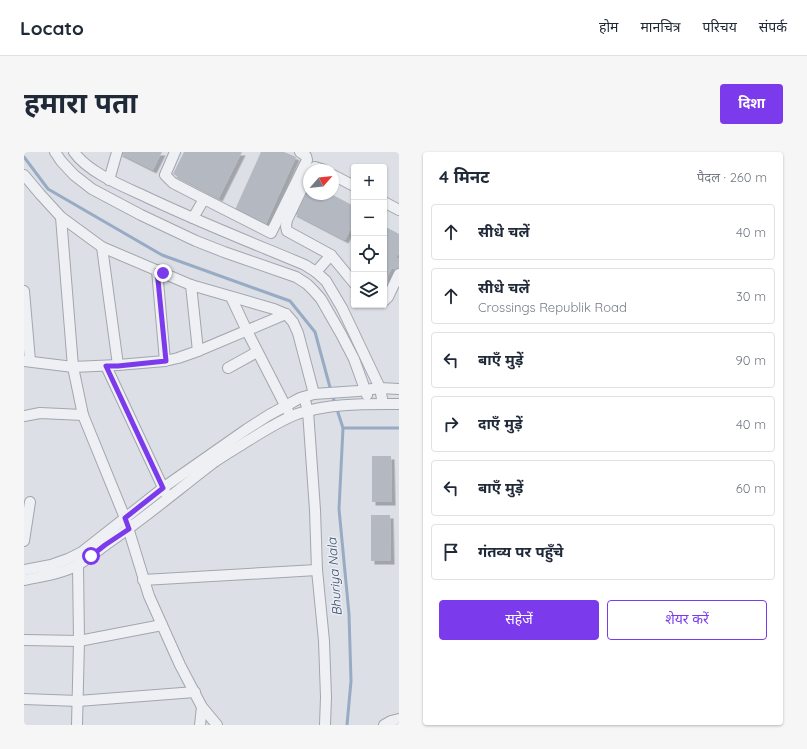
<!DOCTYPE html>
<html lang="hi">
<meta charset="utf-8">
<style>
body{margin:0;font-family:Quicksand,"Noto Sans Devanagari",sans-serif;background:#f6f6f7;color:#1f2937}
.controls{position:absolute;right:12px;top:12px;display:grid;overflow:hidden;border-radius:4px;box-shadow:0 1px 3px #0004}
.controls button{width:36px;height:36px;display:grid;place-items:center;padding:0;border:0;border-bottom:1px solid #e0e1e3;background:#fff;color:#1f2937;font:20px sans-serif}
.compass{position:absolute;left:279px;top:12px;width:36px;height:36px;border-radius:50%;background:#fff;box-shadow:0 1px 3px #0004;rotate:62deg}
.stop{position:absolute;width:12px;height:12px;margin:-9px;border:3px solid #7c3aed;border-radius:50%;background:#fff}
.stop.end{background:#7c3aed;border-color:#fff;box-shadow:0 1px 4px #0008}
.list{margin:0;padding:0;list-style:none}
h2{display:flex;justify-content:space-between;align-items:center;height:52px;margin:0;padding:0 16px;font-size:17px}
h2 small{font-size:13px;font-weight:400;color:#747a83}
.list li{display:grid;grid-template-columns:26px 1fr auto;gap:12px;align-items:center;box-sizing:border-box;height:56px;margin:0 8px 8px;padding:0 8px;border:1px solid #e0e1e3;border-radius:4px}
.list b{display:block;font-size:15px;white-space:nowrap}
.list p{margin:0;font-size:13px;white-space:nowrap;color:#747a83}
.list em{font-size:13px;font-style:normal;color:#747a83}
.actions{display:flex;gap:8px;padding:12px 16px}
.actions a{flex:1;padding:9px 0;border:1px solid #7c3aed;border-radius:4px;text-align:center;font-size:14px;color:#7c3aed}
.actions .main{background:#7c3aed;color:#fff}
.icon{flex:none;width:22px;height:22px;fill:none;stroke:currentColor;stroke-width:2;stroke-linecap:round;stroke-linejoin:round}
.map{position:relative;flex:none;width:375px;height:573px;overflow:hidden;border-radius:4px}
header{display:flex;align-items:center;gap:24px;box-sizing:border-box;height:56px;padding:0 20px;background:#fff;border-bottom:1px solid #e0e1e3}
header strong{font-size:19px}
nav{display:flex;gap:22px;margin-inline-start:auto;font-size:14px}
.intro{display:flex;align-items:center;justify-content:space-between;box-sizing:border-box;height:96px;padding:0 24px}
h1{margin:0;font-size:28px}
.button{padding:10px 18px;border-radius:4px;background:#7c3aed;color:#fff;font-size:14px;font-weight:700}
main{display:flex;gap:24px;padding:0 24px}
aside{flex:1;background:#fff;border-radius:4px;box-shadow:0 1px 3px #0004}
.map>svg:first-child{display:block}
</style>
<header>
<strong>Locato</strong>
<nav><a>होम</a><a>मानचित्र</a><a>परिचय</a><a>संपर्क</a></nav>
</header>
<div class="intro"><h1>हमारा पता</h1><a class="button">दिशा</a></div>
<main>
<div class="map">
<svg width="375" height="573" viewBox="0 0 375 573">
<defs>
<filter id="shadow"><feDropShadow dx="3.5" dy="3.5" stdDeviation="0" flood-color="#0004"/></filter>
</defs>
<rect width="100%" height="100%" fill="#dcdfe5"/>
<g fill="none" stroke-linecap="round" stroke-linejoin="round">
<g stroke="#98abc4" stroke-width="3">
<path d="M0 5 24 37 138 103 266 149 291 180 307 239 319 276 315 357 325 462 327 529 323 573"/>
<path d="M319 276H375"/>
</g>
</g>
<g fill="#b3b8c1" filter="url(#shadow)">
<path d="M93 0H138L129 18Z"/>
<path d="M160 0H218L195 46 149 22Z"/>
<path d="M237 0H260L272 5 241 74 210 60Z"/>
<path d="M285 29V42H307L330 54V71L321 88 269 61Z"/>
<path d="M360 74 375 82V101L372 106 375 107V115L373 118 368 116 361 129 366 132 360 144Z"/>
<path d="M348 304H367L368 350H348Z"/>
<path d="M347 363H366L367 409H347Z"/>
</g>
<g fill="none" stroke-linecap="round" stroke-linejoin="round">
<defs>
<g id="minor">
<path d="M31 0 37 9 50 23 68 37 117 63 172 89 200 100 272 125 283 132 290 139 297 147 317 182 330 207 343 243"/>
<path d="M50 0C63 19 96 33 116 42 170 68 226 90 281 113L292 120 302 129 318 156 356 236 359 252"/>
<path d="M151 0 141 23 149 31 180 47 247 81 283 8 282 4 276 0"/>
<path d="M287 18 291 15 300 18"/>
<path d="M285 22 263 68 262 74 263 79 307 103 330 131"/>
<path d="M0 23 16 42 37 65 78 95 167 133 250 157 262 162 269 170 274 181 290 242"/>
<path d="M309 23 330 34"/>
<path d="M85 28 93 0"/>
<path d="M360 50 375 58"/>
<path d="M37 65 49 215 59 263 101 366 125 444 156 513 178 555 193 573"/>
<path d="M169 66 180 47"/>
<path d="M78 95 94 213"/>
<path d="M133 118 141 209"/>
<path d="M292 120 307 103"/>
<path d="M167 133 174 199"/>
<path d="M0 139 6 209"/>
<path d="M207 145 223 179 264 259"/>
<path d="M360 149 364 145 375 122"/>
<path d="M0 209 49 215 94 213 141 209 154 206 174 199 262 162"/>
<path d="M82 214 142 342"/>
<path d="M204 216 233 200"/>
<path d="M280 245 284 259 291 358 293 418 300 489 302 545 301 573"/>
<path d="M0 264 16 261 59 263"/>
<path d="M0 389 6 350"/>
<path d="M0 418 27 413 44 407 58 400 143 333 223 277 245 263 267 251 276 246 290 242 334 239 356 236 375 237"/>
<path d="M0 428C17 425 34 422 50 415 64 408 75 397 87 389 122 365 155 337 189 311 199 304 211 297 222 290 238 280 255 269 273 262 305 251 341 252 375 252"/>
<path d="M119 428 293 418"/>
<path d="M0 488 55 489 138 473"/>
<path d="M0 547 54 549 171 540"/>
<path d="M53 573 55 489 54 413"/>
<path d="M176 573 178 555"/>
<path d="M360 573 367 569 375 567"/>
</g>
</defs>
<use href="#minor" stroke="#a2a6ae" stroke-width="12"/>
<use href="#minor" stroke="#eef0f4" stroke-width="10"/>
</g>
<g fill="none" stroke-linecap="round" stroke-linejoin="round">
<path stroke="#7c3aed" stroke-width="5" d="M67 404 81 393 105 377 101 366 139 336 82 214H94L142 209 133 118 139 121"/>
</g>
<g text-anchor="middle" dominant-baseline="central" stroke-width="3" stroke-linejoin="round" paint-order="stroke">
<g font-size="13" font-style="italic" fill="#344a6b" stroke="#ebeef3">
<text transform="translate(310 425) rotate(-94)">Bhuriya Nala</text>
</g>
</g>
</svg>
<div class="controls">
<button>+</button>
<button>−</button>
<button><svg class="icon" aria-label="locate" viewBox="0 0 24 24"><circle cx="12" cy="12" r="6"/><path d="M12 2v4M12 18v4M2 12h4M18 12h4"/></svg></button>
<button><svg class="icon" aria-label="layers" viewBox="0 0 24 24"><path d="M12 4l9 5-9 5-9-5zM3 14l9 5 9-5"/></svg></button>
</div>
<svg class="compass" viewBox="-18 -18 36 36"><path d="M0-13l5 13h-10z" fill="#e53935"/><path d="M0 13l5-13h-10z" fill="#747a83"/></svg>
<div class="stop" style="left:67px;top:404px"></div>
<div class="stop end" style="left:139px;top:121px"></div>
</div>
<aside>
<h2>4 मिनट<small>पैदल · 260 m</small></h2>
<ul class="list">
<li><svg class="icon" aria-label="ahead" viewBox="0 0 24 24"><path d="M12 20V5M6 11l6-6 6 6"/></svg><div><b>सीधे चलें</b></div><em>40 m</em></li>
<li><svg class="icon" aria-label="ahead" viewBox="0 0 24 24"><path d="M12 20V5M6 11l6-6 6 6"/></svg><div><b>सीधे चलें</b><p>Crossings Republik Road</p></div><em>30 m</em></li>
<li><svg class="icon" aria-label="left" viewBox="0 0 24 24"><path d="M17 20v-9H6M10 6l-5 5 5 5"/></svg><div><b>बाएँ मुड़ें</b></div><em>90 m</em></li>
<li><svg class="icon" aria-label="right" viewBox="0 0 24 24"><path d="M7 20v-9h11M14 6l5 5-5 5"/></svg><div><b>दाएँ मुड़ें</b></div><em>40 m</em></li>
<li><svg class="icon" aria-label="left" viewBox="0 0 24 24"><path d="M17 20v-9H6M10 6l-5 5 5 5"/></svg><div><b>बाएँ मुड़ें</b></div><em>60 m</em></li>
<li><svg class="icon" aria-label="arrive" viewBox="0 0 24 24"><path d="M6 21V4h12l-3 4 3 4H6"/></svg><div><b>गंतव्य पर पहुँचे</b></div></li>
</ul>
<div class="actions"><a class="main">सहेजें</a><a>शेयर करें</a></div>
</aside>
</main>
